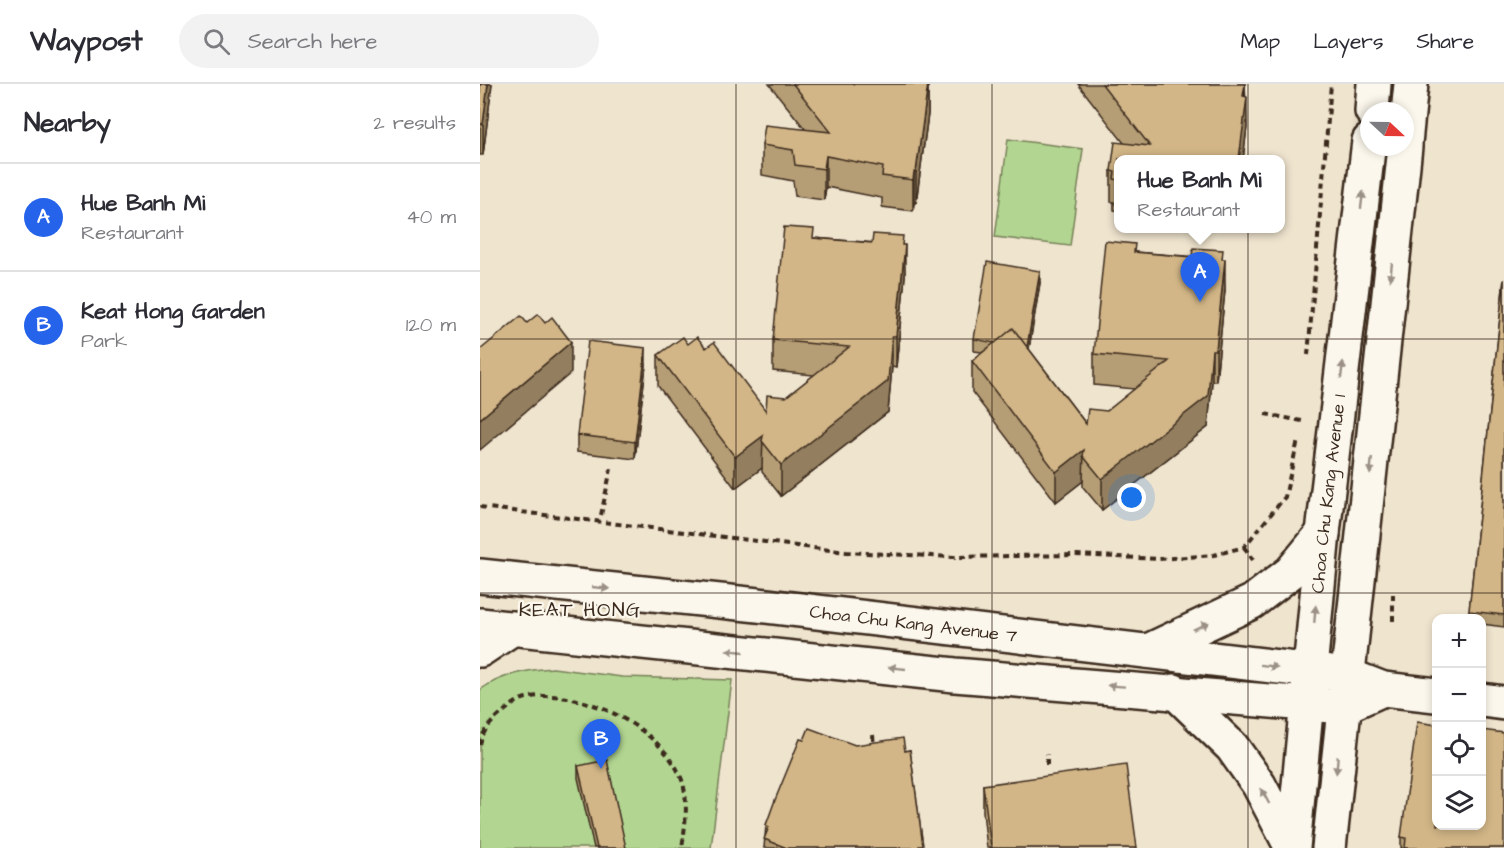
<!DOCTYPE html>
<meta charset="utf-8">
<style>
body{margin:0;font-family:"Architects Daughter",sans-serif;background:#f2f2f3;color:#2b2b33}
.controls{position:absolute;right:18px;bottom:18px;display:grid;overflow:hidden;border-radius:12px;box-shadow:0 3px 9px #0003}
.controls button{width:54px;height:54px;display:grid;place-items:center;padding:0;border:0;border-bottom:2px solid #e1e1e2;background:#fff;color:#2b2b33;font:30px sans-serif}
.compass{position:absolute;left:880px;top:18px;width:54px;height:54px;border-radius:50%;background:#fff;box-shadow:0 3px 9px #0003;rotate:112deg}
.you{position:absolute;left:652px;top:414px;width:21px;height:21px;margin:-15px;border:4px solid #fff;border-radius:50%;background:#1a73e8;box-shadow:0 0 0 9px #1a73e833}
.badge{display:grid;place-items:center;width:39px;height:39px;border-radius:50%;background:#2563eb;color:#fff;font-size:20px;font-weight:700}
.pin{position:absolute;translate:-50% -50px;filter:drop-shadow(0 2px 3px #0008)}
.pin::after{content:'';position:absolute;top:32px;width:21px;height:18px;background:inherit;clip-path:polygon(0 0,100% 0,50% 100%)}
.popup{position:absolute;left:634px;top:71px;width:171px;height:78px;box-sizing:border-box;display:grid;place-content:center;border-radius:12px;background:#fff;filter:drop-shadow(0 2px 4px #0005);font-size:20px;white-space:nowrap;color:#7c7c81}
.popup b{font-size:22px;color:#2b2b33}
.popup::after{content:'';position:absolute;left:50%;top:100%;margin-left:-12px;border:12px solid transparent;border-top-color:#fff}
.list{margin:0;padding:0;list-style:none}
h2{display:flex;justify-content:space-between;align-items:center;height:78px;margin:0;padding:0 24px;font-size:26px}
h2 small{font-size:20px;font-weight:400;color:#7c7c81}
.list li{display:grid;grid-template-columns:39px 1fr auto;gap:18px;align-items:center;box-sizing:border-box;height:108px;padding:0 24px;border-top:2px solid #e1e1e2}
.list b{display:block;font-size:22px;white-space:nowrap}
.list p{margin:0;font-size:20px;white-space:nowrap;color:#7c7c81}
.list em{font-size:20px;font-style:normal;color:#7c7c81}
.icon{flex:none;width:33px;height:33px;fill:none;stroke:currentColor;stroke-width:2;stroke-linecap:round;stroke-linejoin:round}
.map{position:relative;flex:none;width:1024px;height:764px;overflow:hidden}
header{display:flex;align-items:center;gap:36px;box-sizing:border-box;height:84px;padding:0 30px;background:#fff;border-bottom:2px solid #e1e1e2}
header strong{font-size:28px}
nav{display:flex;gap:33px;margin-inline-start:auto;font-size:21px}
.search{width:420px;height:54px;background:#f2f2f3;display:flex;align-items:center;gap:15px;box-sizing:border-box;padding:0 21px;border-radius:33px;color:#7c7c81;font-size:22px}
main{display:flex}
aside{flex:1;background:#fff}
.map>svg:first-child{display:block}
</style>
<header>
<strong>Waypost</strong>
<div class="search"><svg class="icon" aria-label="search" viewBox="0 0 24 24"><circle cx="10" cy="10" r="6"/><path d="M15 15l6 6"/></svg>Search here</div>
<nav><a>Map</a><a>Layers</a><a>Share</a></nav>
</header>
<main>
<aside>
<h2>Nearby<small>2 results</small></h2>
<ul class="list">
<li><span class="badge">A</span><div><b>Hue Banh Mi</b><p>Restaurant</p></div><em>40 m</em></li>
<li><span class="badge">B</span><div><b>Keat Hong Garden</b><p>Park</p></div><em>120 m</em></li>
</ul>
</aside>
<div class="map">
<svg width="1024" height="764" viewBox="0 0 1024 764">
<rect width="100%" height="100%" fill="#efe4ce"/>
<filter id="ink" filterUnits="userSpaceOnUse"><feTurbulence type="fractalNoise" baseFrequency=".0167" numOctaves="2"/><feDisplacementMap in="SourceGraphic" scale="12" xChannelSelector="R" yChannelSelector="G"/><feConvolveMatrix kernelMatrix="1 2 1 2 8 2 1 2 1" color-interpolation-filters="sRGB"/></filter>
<g filter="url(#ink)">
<g fill="#b2d691" stroke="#768058" stroke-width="1.5">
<path d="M528 55 603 65 590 162 515 153Z"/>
<path d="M73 584 142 593 252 596 231 764H0V606C22 590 47 586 73 584Z"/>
</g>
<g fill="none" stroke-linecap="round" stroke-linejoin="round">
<defs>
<g id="minor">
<path d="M892 27 894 0"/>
<path d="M925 59 931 0"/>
<path id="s1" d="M0 492 278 521 867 591 903 605 956 611"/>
<path d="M0 541 475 591 863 623 903 605"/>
<path d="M0 566 33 544"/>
<path d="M668 567 772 518 811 488 843 449"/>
<path d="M694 607 752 663 779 701 812 764"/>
<path d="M1002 616 1024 619"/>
<path id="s2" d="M813 764 843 449 889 57"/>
<path d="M849 764 925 63"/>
</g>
</defs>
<use href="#minor" stroke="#3b2a1e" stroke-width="38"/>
<g stroke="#3b2a1e" stroke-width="4" stroke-dasharray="6 4.5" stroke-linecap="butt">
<path d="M828 271 851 0"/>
<path d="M785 330 822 337"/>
<path d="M0 423 366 468 473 473 597 471 678 475 734 471 764 463 805 413 818 356"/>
<path d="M121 431 132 380"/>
<path d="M764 463 773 476"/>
<path d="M913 510V539"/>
<path d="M393 651 394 663"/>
<path d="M0 661C2 647 12 637 23 628 29 623 38 616 46 614 99 602 183 644 202 696 209 717 205 743 202 764"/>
<path d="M567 681V670"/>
</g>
<use href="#minor" stroke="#fbf7ec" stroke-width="33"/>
</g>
<g fill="#b59d74" stroke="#3b2a1e" stroke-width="1.5">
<path d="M0 0H12L3 71H0Z"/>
<path d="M289 0H448V30L436 119H434L433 127 402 123V114L346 103 344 116 315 112 313 97 282 91V61L325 45Z"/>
<path d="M598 0H765L767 43 763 75H639V127L634 126V118H631V87L644 59Z"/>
<path d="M334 154 423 161 425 192 416 283 412 282 408 328 301 412 282 388V384L255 404 178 302V271L208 260 226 264 286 327 306 313 334 291 293 287V256Z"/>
<path d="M655 168 743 175 745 206 736 297H732L728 343 622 426 603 403V397L576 418 492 308V277L502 268 494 267V255L560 199 549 265 606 340 627 327 655 305 614 301V270Z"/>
<path d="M1024 195V543L1002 540V534H989V527Z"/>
<path d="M166 281 155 375 97 368V351Z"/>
<path d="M324 656 425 667 430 666 443 764H284L286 741Z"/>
<path d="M98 682 146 764H114L98 694Z"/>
<path d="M503 701 657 764H507L503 728Z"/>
<path d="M921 753 1024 764H921Z"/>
</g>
<g fill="#937f5e" stroke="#3b2a1e" stroke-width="1.5">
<path d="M8 0H12L3 71V40Z"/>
<path d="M448 0V30L436 119V88Z"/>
<path d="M765 0V25L767 13V43L763 75H759Z"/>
<path d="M346 72V103L344 116V85Z"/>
<path d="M434 88V119L433 127V96Z"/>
<path d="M425 161V192L416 283V252Z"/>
<path d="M745 175V206L736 297V266Z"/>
<path d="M560 187V199L547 276V264Z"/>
<path d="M412 252V282L408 328 301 412V381Z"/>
<path d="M91 258V289L0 366V335Z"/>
<path d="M166 264V281L155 375V358Z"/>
<path d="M732 266V297L728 343 622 426V395Z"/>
<path d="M283 352 282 384 255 404V373Z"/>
<path d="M604 366 603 397 576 418V388Z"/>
</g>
<g fill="#d2b687" stroke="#3b2a1e" stroke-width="1.5">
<path d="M0 0H8L3 40H0Z"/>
<path d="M313 0H448L436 88H434L433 96 402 92 403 83 346 72 344 85 315 81 313 66 282 61 285 41 351 48Z"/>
<path d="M622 0H765L763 12 767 13 759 75H639V96L634 95 635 88 631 87 635 58 670 62Z"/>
<path d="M304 143 334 145 333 154 392 159 393 150 423 152 422 161H425L416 252H412L408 297 301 381 282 357 283 352 255 373 178 271 203 253 208 260 217 253 226 264 234 258 286 327 287 311 306 313 369 263 293 256Z"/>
<path d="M625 157 655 160 654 168 712 173 713 164 743 166 742 175H745L736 266H732L728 312 622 395 603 372 604 366 576 388 492 277 533 244 606 340 608 325 627 327 689 277 614 270Z"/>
<path d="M507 178 560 187 547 263 533 244 515 259 494 255Z"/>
<path d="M1024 195V531L989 527Z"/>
<path d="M58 230 65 239 72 233 91 258 0 335V266L41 232 47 239Z"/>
<path d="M108 257 166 264 155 358 97 351Z"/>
<path d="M937 638 957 641V741H1002V646L1024 649V764H925L926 754 921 753Z"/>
<path d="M329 644 375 661 423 654 425 667 430 666 443 762H439V764H307L284 755 289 743 286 741 295 716 320 655 324 656Z"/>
<path d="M127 676 146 764H117L98 682Z"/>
<path d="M646 681 657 764H511L503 701Z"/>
</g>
<defs><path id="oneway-solid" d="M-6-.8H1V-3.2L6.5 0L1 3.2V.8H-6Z" transform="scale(1.5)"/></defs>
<g fill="#9b9085">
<use href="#oneway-solid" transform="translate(882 116) rotate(-83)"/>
<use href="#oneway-solid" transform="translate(911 188) rotate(96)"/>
<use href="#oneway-solid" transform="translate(862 286) rotate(-83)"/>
<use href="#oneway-solid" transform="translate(891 382) rotate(96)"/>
<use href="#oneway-solid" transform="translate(121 504) rotate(6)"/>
<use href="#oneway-solid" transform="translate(835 530) rotate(-85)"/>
<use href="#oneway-solid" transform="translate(721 542) rotate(-25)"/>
<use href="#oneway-solid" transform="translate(255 567) rotate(-174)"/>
<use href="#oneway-solid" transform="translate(789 582) rotate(7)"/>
<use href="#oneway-solid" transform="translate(417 584) rotate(-174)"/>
<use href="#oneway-solid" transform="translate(636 602) rotate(-176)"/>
<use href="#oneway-solid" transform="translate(857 681) rotate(95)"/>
<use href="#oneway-solid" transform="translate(785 712) rotate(-118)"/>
</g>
</g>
<path fill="none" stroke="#3b2a1e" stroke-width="1.5" stroke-opacity="0.55" d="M256 0V764M512 0V764M768 0V764M0 255H1024M0 509H1024"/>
<g text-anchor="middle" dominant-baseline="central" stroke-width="4.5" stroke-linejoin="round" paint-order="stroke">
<g font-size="18" fill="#3b2a1e" stroke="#fbf7ec">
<text stroke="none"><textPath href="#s2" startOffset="356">Choa Chu Kang Avenue 1</textPath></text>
<text stroke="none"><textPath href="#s1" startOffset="436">Choa Chu Kang Avenue 7</textPath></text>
</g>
<g font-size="20" letter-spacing="1.5" fill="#3b2a1e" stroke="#fbf7ec">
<text x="100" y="526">KEAT HONG</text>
</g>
</g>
</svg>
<div class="controls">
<button>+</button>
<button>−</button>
<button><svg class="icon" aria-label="locate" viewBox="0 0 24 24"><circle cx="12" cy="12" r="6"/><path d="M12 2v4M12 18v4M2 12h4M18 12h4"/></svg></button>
<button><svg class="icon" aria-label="layers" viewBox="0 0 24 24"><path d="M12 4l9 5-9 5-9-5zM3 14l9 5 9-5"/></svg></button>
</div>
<svg class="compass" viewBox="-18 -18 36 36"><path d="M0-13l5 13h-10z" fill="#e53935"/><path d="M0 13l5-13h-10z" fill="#7c7c81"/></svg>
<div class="you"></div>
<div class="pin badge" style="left:720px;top:218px">A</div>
<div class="popup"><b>Hue Banh Mi</b>Restaurant</div>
<div class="pin badge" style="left:121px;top:685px">B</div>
</div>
</main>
